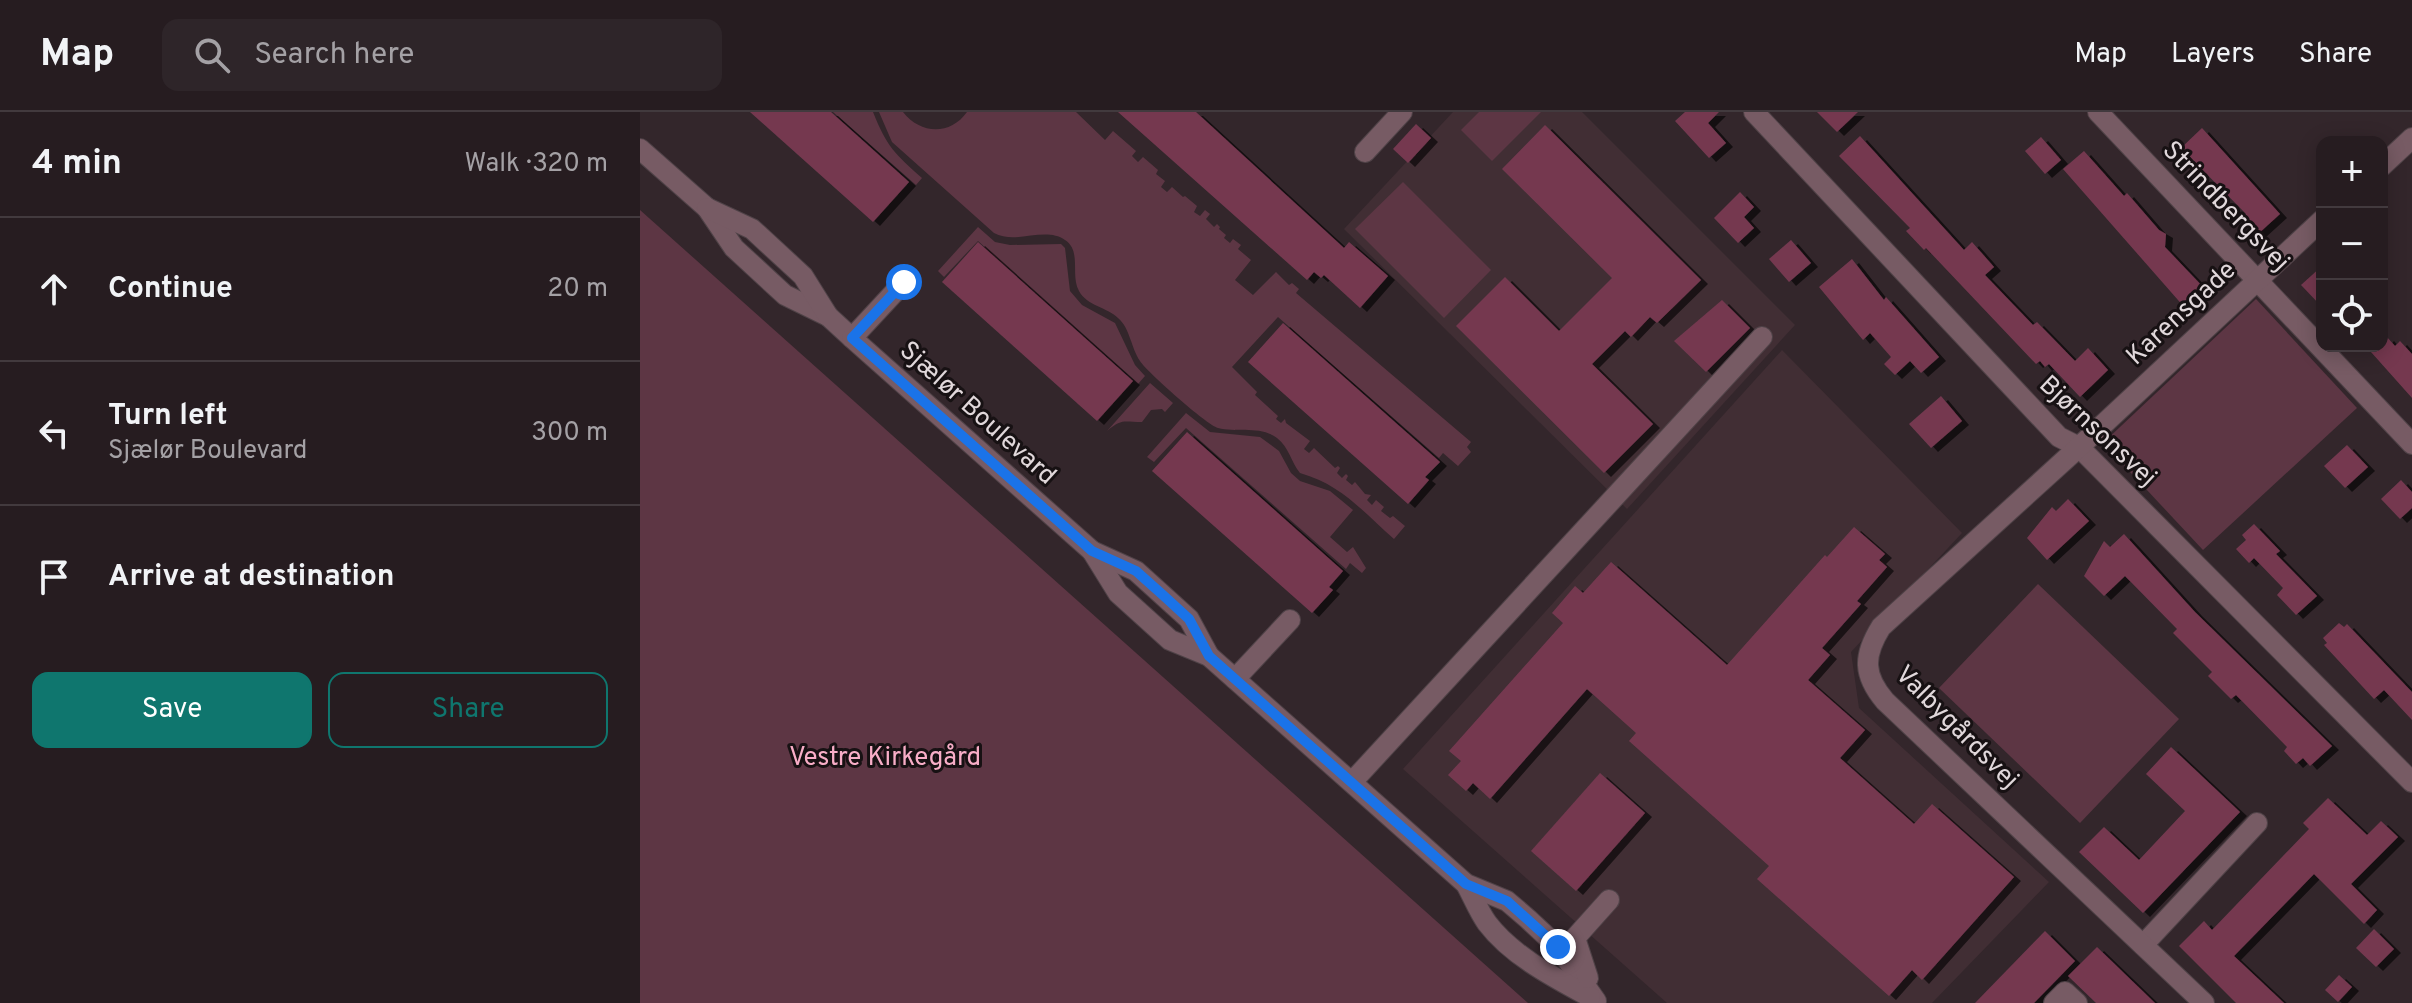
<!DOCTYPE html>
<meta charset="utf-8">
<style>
body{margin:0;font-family:Overpass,sans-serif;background:#2e2529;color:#f1f3f6}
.controls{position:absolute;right:24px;top:24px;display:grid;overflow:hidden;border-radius:16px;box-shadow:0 4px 20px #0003}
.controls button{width:72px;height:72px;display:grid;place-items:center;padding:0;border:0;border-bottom:2px solid #423a3e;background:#261c20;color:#f1f3f6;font:40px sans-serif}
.stop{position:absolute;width:24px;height:24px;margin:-18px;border:6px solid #1a73e8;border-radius:50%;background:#fff}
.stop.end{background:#1a73e8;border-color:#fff;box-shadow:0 2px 8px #0008}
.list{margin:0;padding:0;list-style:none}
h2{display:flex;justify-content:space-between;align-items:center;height:104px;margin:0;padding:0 32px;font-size:34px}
h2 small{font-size:26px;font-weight:400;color:#a4a1a5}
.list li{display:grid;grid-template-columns:52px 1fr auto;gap:24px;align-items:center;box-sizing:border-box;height:144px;padding:0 32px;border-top:2px solid #423a3e}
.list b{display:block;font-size:30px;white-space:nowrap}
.list p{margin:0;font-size:26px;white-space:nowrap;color:#a4a1a5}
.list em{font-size:26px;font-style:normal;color:#a4a1a5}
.actions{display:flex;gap:16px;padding:24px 32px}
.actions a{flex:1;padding:18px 0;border:2px solid #0f766e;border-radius:16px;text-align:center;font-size:28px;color:#0f766e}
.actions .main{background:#0f766e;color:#fff}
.icon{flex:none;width:44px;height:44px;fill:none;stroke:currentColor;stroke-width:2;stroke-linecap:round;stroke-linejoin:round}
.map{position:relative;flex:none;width:1772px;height:891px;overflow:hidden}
header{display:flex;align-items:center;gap:48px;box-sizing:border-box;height:112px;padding:0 40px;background:#261c20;border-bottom:2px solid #423a3e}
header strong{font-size:38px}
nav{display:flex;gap:44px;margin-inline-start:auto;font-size:28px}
.search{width:560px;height:72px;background:#2e2529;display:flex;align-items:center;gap:20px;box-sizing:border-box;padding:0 28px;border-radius:16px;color:#a4a1a5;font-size:30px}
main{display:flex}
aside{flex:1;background:#261c20}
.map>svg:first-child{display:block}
</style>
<header>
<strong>Map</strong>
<div class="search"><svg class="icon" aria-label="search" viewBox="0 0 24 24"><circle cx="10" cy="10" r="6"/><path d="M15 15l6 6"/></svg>Search here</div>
<nav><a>Map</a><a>Layers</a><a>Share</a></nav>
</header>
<main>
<aside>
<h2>4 min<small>Walk · 320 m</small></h2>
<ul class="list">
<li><svg class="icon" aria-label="ahead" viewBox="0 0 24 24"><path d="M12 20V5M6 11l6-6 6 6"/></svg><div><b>Continue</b></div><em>20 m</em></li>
<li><svg class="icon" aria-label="left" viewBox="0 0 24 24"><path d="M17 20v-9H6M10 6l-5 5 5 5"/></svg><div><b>Turn left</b><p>Sjælør Boulevard</p></div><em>300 m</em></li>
<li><svg class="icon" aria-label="arrive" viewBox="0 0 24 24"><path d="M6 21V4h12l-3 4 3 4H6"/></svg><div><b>Arrive at destination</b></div></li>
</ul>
<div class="actions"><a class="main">Save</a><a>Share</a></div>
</aside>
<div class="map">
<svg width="1772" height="891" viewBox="0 0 1772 891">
<defs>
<filter id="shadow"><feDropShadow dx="7" dy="4" stdDeviation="0" flood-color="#0009"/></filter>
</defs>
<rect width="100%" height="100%" fill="#33262b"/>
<g fill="#412e34">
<path d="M813 0H942L1155 213 987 397 704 117Z"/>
<path d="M1142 238 1322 421 1211 540 1219 596 1409 770 1292 891H1027L763 657Z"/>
</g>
<g fill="#5d3644">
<path d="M193 0H233C247 35 255 42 282 66L276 73Z"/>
<path d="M239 0H263C280 22 310 24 327 0H436L465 28 473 19 496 39 492 44 498 50 503 45 518 58 516 62 525 69 521 75 527 80 532 75 543 85 545 84 557 94 554 100 560 104 565 98 570 102 566 107 574 115 577 112 580 115 579 117 586 123 584 126 590 131 593 127 601 133 598 137 611 148 595 168 613 183 636 160 649 173 652 171 659 177 656 181 831 330 827 335 831 340 818 354 803 341 799 346 638 205 592 255 617 280 615 283 638 304 636 307 641 311 645 307 646 311 670 329 664 337 669 341 674 336 695 356 698 354 700 356 697 361 702 366 706 362 708 364 706 368 712 373 715 370 725 382 731 383 727 388 732 393 736 388 744 395 741 399 750 406 753 404 765 414 754 427C722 399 702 373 660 361 651 350 649 335 637 326 620 313 597 321 578 316 567 313 507 260 500 249 491 236 490 216 478 206 467 195 447 194 439 179 430 163 442 139 425 128 405 114 376 133 354 121L252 30Z"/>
<path d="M839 0H901L852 49 821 18Z"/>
<path d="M763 70 851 158 804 206 715 117Z"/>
<path d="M0 98 888 891H0Z"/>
<path d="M338 115 355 130 370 133 421 132 425 136 430 179 442 193 475 211 495 253 505 264 498 272 338 129 304 165 298 159Z"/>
<path d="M1616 187 1717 296 1563 438 1463 331Z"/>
<path d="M510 271 533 291 525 300 522 297 511 298 502 310C484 310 482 306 467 319Z"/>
<path d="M546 301 570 320 620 325 639 339 651 361 660 369 690 379 713 398 690 425 707 440 713 435 726 456 722 461 710 451 706 457 546 316 514 350 507 345Z"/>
<path d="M1398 472 1539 607 1440 711 1299 576Z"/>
</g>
<g fill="#743950" filter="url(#shadow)">
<path d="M110 0H191L269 70 233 110Z"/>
<path d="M478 0H556L704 136 709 130 748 164 720 196 684 163 681 166 674 160 667 168Z"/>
<path d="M1045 0H1079L1068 11 1086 31 1069 46 1035 9Z"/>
<path d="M1177 0H1218L1197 20Z"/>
<path d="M776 12 791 26 768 51 753 37Z"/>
<path d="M905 13 1061 168 1017 211 1010 205 991 225 985 219 952 252 1013 312 964 361 816 214 865 165 919 219 972 166 862 57Z"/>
<path d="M1562 16 1640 102 1618 122 1603 105 1606 102 1541 36Z"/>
<path d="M1220 24 1324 138 1332 130 1354 155 1345 163 1393 213 1397 210 1435 249 1448 236 1468 258 1440 285 1409 252 1405 255 1400 249 1396 252 1286 136 1284 138 1266 119 1270 116 1199 44Z"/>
<path d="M1401 25 1421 48 1405 62 1385 39Z"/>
<path d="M1444 39 1484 84 1487 81 1519 118 1526 122 1525 135 1565 177 1545 196 1423 57Z"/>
<path d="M1100 80 1114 95 1104 105 1114 116 1098 131 1074 106Z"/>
<path d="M1151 128 1171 151 1149 170 1129 147Z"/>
<path d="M338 130 493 269 457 309 302 170Z"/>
<path d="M1212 147 1244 188 1246 185 1299 245 1281 261 1270 249 1255 263 1244 252 1251 245 1230 221 1223 228 1179 175Z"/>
<path d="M1682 154V195L1661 173Z"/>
<path d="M1082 188 1110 216 1066 260 1034 229Z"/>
<path d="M643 211 800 350 785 365 789 368 768 392 608 250Z"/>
<path d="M1747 225 1755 234 1760 229 1772 242V286L1731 240 1738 234H1742V230Z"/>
<path d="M1301 284 1322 309 1291 336 1269 312Z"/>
<path d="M547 320 703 459 689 475 693 478 672 501 512 359Z"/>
<path d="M1707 333 1728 355 1705 376 1684 354Z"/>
<path d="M1761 368 1772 380V396L1760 407 1741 387Z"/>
<path d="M1428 387 1449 409 1407 448 1387 426 1412 395 1416 399Z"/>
<path d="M1614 412 1640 439 1636 442 1677 484 1656 503 1637 483 1643 476 1614 446 1609 451 1596 437 1606 428 1602 423Z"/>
<path d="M1214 415 1245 442 1239 448 1247 455 1217 489 1221 492 1182 536 1190 543 1168 568 1225 618 1200 646 1274 712 1292 692 1374 765 1282 868 1272 858 1249 884 1117 767 1129 754 989 629 996 621 947 577 850 687 833 671 826 679 808 663 821 649 809 639 923 511 912 501 935 474 943 481 971 450 1087 553 1185 443 1187 445Z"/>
<path d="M1484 422 1555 500 1692 634 1670 654 1663 646 1656 652 1644 639 1647 635 1596 583 1591 587 1568 564 1572 560 1533 521 1537 517 1485 464 1464 484 1444 464 1464 429 1470 435Z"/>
<path d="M1699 511 1704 515 1707 512 1772 580V608L1744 578 1734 587 1684 533 1687 531 1683 526Z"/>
<path d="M1531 635 1600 700 1503 801 1439 740 1464 715 1499 748 1545 699 1506 662Z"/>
<path d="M960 661 1005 701 936 779 891 739Z"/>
<path d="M1688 686 1727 723 1741 709 1758 725 1711 772 1737 798 1724 812 1674 762 1594 844 1644 891H1596L1539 834 1564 809 1572 818 1669 717 1663 711Z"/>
<path d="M1734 817 1754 837 1736 855 1716 836Z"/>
<path d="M1405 819 1435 849 1394 891H1335Z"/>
<path d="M1457 835 1515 891H1456L1428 864Z"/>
<path d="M1699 863 1712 875 1698 890 1685 878Z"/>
</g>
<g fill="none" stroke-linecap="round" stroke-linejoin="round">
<defs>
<g id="minor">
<path d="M1114 0 1419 325 1439 335 1772 670"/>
<path d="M1458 0 1772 332"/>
<path d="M0 37 67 96 94 136 145 183 188 204"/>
<path d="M725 40 762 0"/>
<path d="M1742 54 1772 26"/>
<path d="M67 96 112 117 163 164 188 204 212 226 452 439 496 459 549 507 569 544"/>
<path d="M212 226 264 170"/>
<path d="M452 439 478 481 530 528 569 544 826 772 867 789 888 807 918 835 956 889"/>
<path d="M595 567 650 508"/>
<path d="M712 670 1122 225"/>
<path d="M826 772C833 785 839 800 847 811 872 844 915 866 950 885"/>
<path d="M1503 833 1617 711"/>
<path d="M948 866 935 826 969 788"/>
<path d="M1414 891 1425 880 1437 891"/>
<path d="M1564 891 1245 589C1223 563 1223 544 1241 515L1439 335 1682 108"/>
</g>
</defs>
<use href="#minor" stroke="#4f4247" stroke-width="22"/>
<use href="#minor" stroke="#775b64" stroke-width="20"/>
</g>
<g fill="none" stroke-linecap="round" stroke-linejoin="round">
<path stroke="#1a73e8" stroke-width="10" d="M264 170 212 226 452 439 496 459 524 484 549 507 569 544 826 772 867 789 918 835"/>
</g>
<g text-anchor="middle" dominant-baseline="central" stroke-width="6" stroke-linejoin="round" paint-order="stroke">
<g font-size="26" fill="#e1d8db" stroke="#171113">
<text transform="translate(1585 95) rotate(46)">Strindbergsvej</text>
<text transform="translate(1542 202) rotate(-43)">Karensgade</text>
<text transform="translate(337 302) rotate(42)">Sjælør Boulevard</text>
<text transform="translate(1457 320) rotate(43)">Bjørnsonsvej</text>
<text transform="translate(1316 616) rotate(45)">Valbygårdsvej</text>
</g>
<g font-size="26" fill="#f8adc7" stroke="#171113">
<text x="245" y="646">Vestre Kirkegård</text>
</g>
</g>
</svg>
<div class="controls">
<button>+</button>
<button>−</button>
<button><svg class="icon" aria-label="locate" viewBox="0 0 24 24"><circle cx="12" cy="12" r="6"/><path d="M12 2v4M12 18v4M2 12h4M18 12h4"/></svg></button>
</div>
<div class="stop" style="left:264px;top:170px"></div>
<div class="stop end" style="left:918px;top:835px"></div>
</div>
</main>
